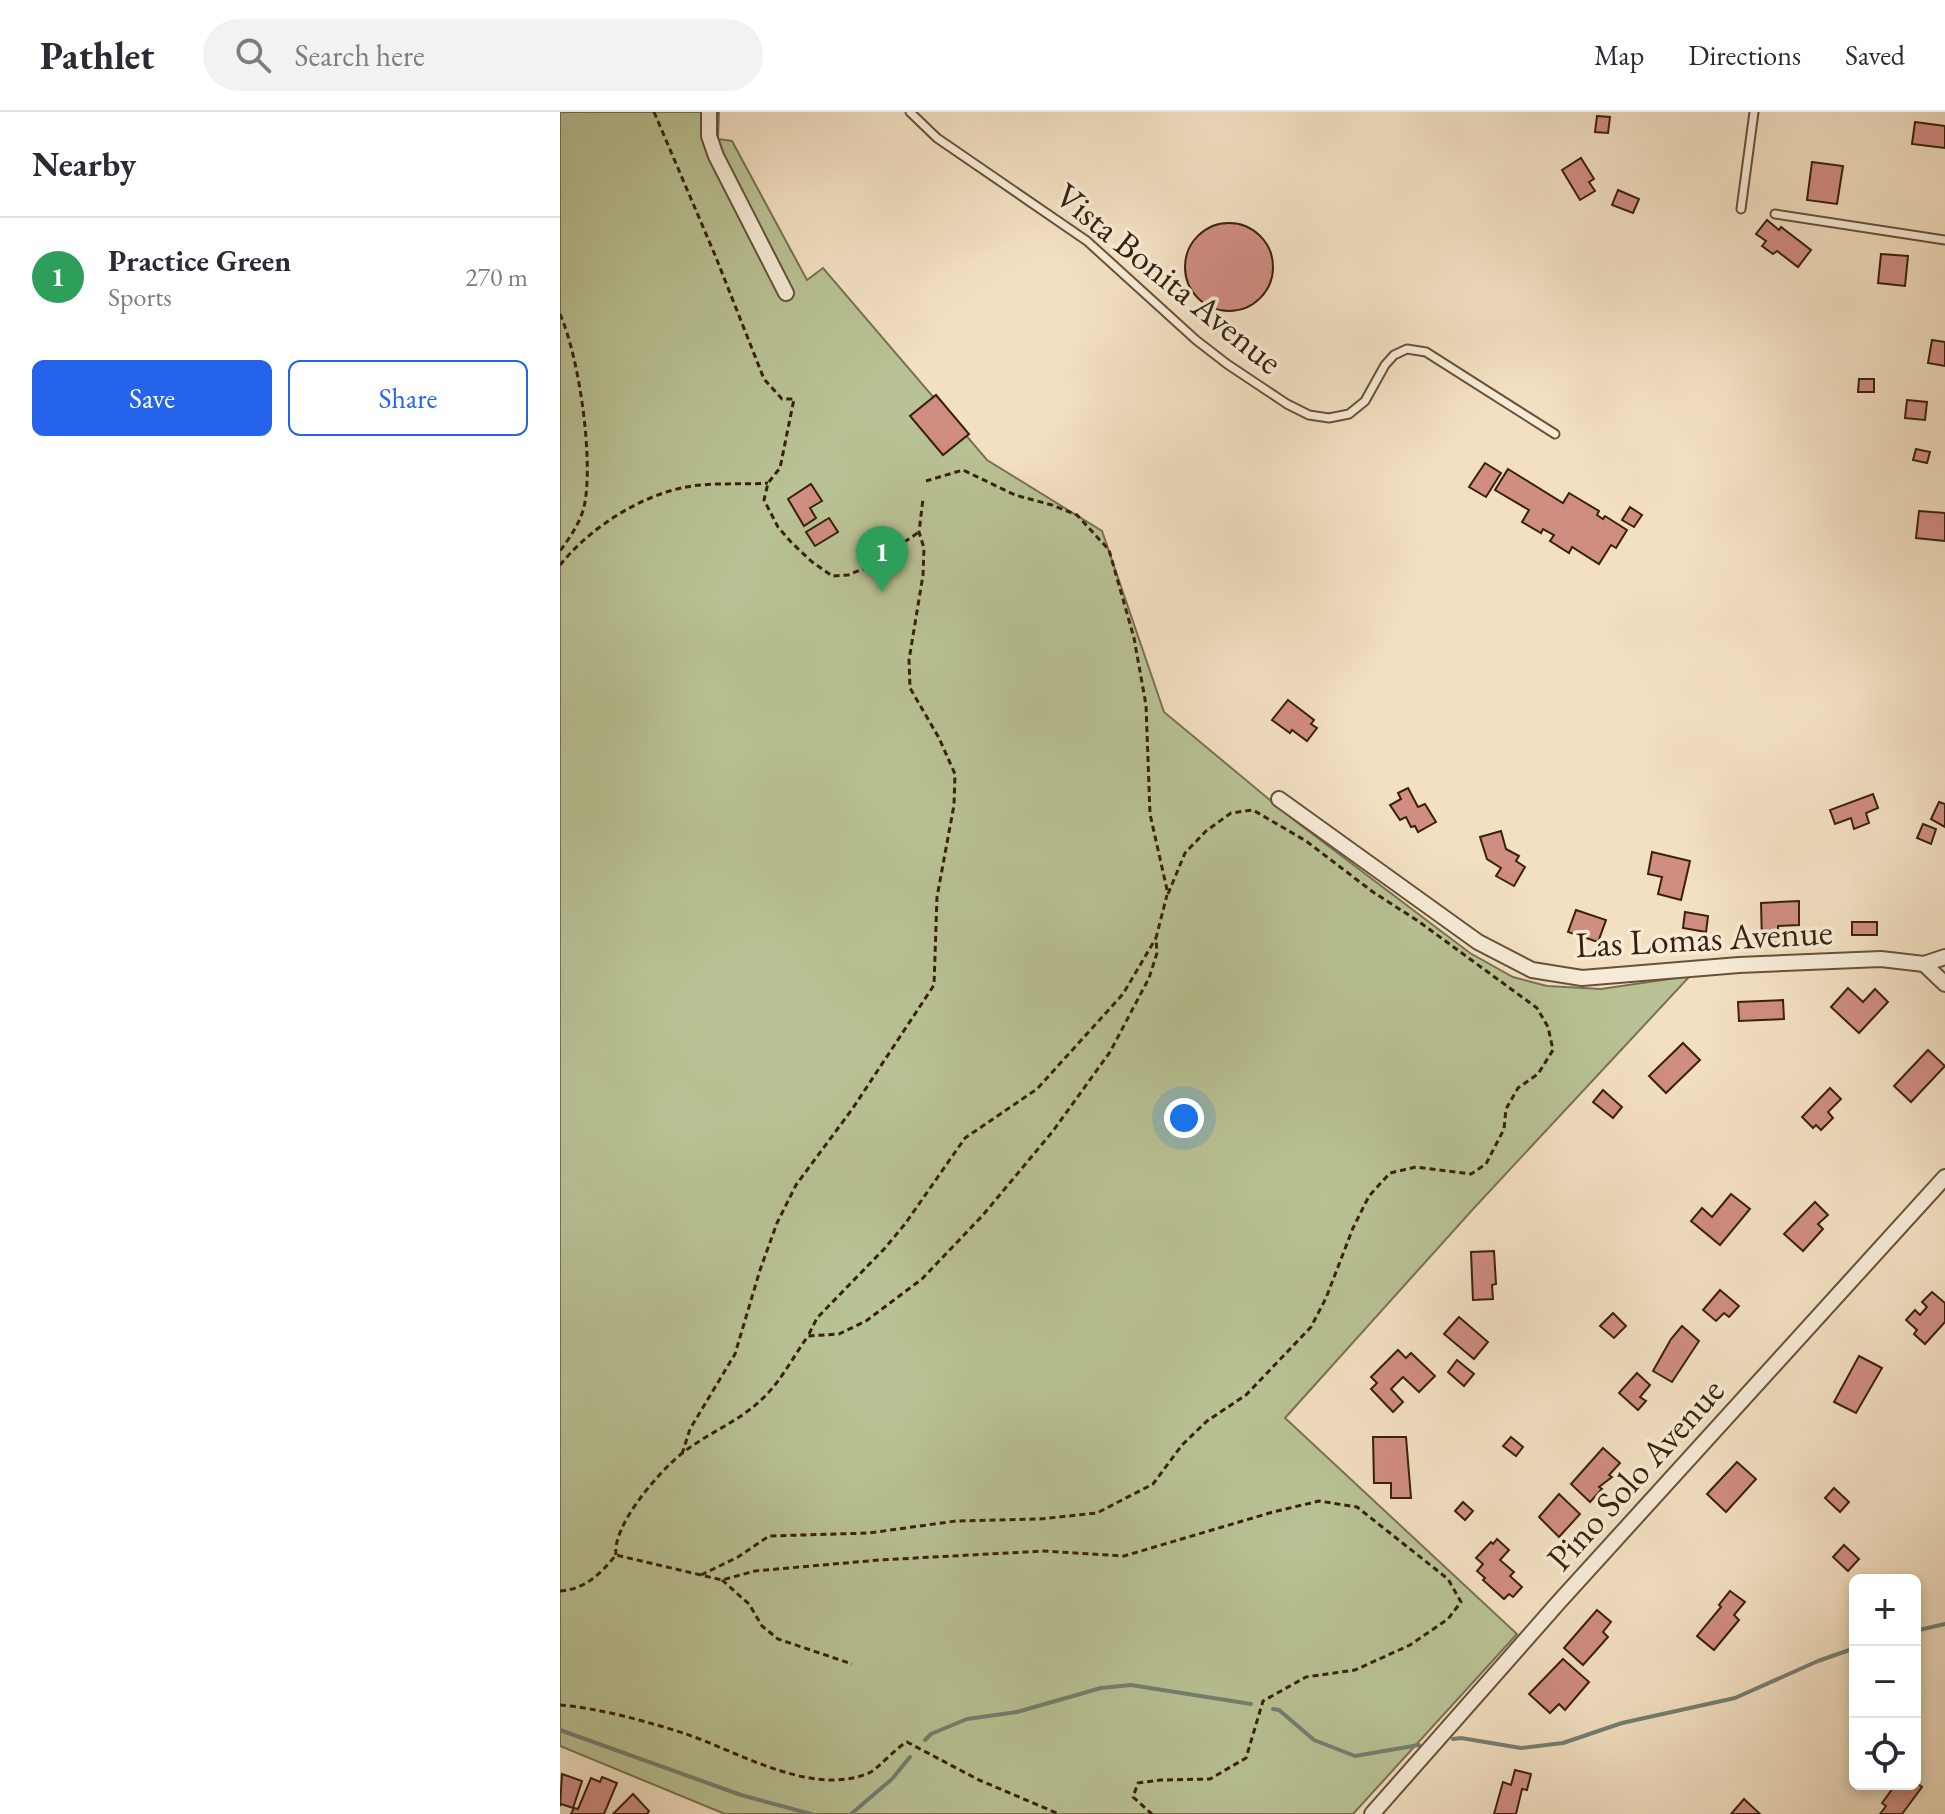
<!DOCTYPE html>
<meta charset="utf-8">
<style>
body{margin:0;font-family:"EB Garamond",serif;background:#f2f2f3;color:#2b2b33}
.controls{position:absolute;right:24px;bottom:24px;display:grid;overflow:hidden;border-radius:12px;box-shadow:0 4px 12px #0003}
.controls button{width:72px;height:72px;display:grid;place-items:center;padding:0;border:0;border-bottom:2px solid #e1e1e2;background:#fff;color:#2b2b33;font:40px sans-serif}
.you{position:absolute;left:624px;top:1006px;width:28px;height:28px;margin:-20px;border:6px solid #fff;border-radius:50%;background:#1a73e8;box-shadow:0 0 0 12px #1a73e833}
.badge{display:grid;place-items:center;width:52px;height:52px;border-radius:50%;background:#2563eb;color:#fff;font-size:26px;font-weight:700}
.pin{position:absolute;translate:-50% -66px;filter:drop-shadow(0 2px 4px #0008)}
.pin::after{content:'';position:absolute;top:42px;width:28px;height:24px;background:inherit;clip-path:polygon(0 0,100% 0,50% 100%)}
.list{margin:0;padding:0;list-style:none}
h2{display:flex;justify-content:space-between;align-items:center;height:104px;margin:0;padding:0 32px;font-size:34px}
h2 small{font-size:26px;font-weight:400;color:#7c7c81}
.list li{display:grid;grid-template-columns:52px 1fr auto;gap:24px;align-items:center;box-sizing:border-box;height:120px;padding:0 32px;border-top:2px solid #e1e1e2}
.list b{display:block;font-size:30px;white-space:nowrap}
.list p{margin:0;font-size:26px;white-space:nowrap;color:#7c7c81}
.list em{font-size:26px;font-style:normal;color:#7c7c81}
.actions{display:flex;gap:16px;padding:24px 32px}
.actions a{flex:1;padding:18px 0;border:2px solid #2563eb;border-radius:12px;text-align:center;font-size:28px;color:#2563eb}
.actions .main{background:#2563eb;color:#fff}
.icon{flex:none;width:44px;height:44px;fill:none;stroke:currentColor;stroke-width:2;stroke-linecap:round;stroke-linejoin:round}
.map{position:relative;flex:none;width:1385px;height:1702px;overflow:hidden}
header{display:flex;align-items:center;gap:48px;box-sizing:border-box;height:112px;padding:0 40px;background:#fff;border-bottom:2px solid #e1e1e2}
header strong{font-size:38px}
nav{display:flex;gap:44px;margin-inline-start:auto;font-size:28px}
.search{width:560px;height:72px;background:#f2f2f3;display:flex;align-items:center;gap:20px;box-sizing:border-box;padding:0 28px;border-radius:44px;color:#7c7c81;font-size:30px}
main{display:flex}
aside{flex:1;background:#fff}
.map>svg:first-child{display:block}
</style>
<header>
<strong>Pathlet</strong>
<div class="search"><svg class="icon" aria-label="search" viewBox="0 0 24 24"><circle cx="10" cy="10" r="6"/><path d="M15 15l6 6"/></svg>Search here</div>
<nav><a>Map</a><a>Directions</a><a>Saved</a></nav>
</header>
<main>
<aside>
<h2>Nearby<small></small></h2>
<ul class="list">
<li><span class="badge" style="background:#2e9e5b">1</span><div><b>Practice Green</b><p>Sports</p></div><em>270 m</em></li>
</ul>
<div class="actions"><a class="main">Save</a><a>Share</a></div>
</aside>
<div class="map">
<svg width="1385" height="1702" viewBox="0 0 1385 1702">
<rect width="100%" height="100%" fill="#f3e0c2"/>
<filter id="stains"><feTurbulence type="fractalNoise" baseFrequency=".0025" numOctaves="4"/><feColorMatrix values="0 0 0 0 .2 0 0 0 0 .09 0 0 0 0 .02 0 0 0 .5 -.17"/></filter>
<radialGradient id="worn" r=".72"><stop offset=".6" stop-color="#630" stop-opacity="0"/><stop offset="1" stop-color="#630" stop-opacity=".3"/></radialGradient>
<path fill="#b9c294" stroke="#787250" stroke-width="2" d="M0 0H159L158 27 172 29 247 168 263 156 427 348 542 419 604 600 734 708 910 841 953 865 987 874 1041 877 1130 864 914 1096 725 1306 957 1522 793 1702H165L0 1634Z"/>
<g fill="none" stroke-linecap="round" stroke-linejoin="round">
<g stroke="#737f72" stroke-width="4">
<path d="M1355 1519 1385 1512"/>
<path d="M713 1597 719 1598 754 1628 795 1644 859 1633"/>
<path d="M0 1618 181 1683 251 1702"/>
<path d="M893 1627 901 1626 961 1636 1003 1631 1062 1611 1175 1586 1258 1549 1295 1536"/>
<path d="M365 1628 371 1622 407 1607 457 1600 541 1576 571 1573 691 1592"/>
<path d="M291 1702 332 1667 350 1645"/>
</g>
</g>
<g fill="#d08d82" stroke="#38210b" stroke-width="2">
<path d="M1037 4 1050 5 1048 21 1035 20Z"/>
<path d="M1355 10 1385 14V36L1352 32Z"/>
<path d="M1021 46 1034 67 1029 70 1035 79 1020 88 1002 58Z"/>
<path d="M1252 50 1283 54 1277 92 1247 88Z"/>
<path d="M1058 78 1079 87 1073 101 1052 93Z"/>
<path d="M1207 108 1219 118 1221 115 1251 138 1238 155 1217 139 1213 142 1202 134 1206 129 1196 122Z"/>
<circle cx="669" cy="155" r="44"/>
<path d="M1321 142 1348 144 1345 174 1318 171Z"/>
<path d="M1372 228 1385 230V254L1368 251Z"/>
<path d="M1299 267H1314V280H1298Z"/>
<path d="M376 283 409 322 383 343 350 304Z"/>
<path d="M1347 288 1367 290 1365 308 1345 306Z"/>
<path d="M1356 337 1370 340 1367 351 1353 348Z"/>
<path d="M925 351 941 361 926 385 909 375Z"/>
<path d="M948 357 1003 391 1009 381 1039 399 1037 403 1043 407 1045 404 1067 418 1056 436 1051 433 1039 452 1012 435 1009 441 990 429 994 423 983 417 981 421 962 410 969 398 935 378Z"/>
<path d="M251 372 262 389 250 396 256 406 244 414 228 387Z"/>
<path d="M1070 395 1082 403 1074 415 1062 408Z"/>
<path d="M1359 399 1385 401V429L1356 426Z"/>
<path d="M269 406 278 420 255 434 246 420Z"/>
<path d="M728 588 754 608 751 612 757 616 747 629 732 618 730 621 712 608Z"/>
<path d="M848 676 858 695 865 692 876 710 858 720 855 714 851 715 846 705 840 708 830 693 841 687 838 681Z"/>
<path d="M1313 682 1318 696 1306 701 1309 711 1294 717 1291 706 1275 712 1270 698Z"/>
<path d="M1379 690 1385 692V715L1371 707Z"/>
<path d="M1363 712 1376 717 1371 732 1357 726Z"/>
<path d="M941 719 946 737 959 744 956 749 965 755 954 774 936 764 941 756 927 747 920 725Z"/>
<path d="M1092 740 1130 749 1121 788 1098 782 1102 765 1088 762Z"/>
<path d="M1239 789V813L1218 814V829L1202 830 1201 791Z"/>
<path d="M1016 798 1046 808 1038 830 1008 820Z"/>
<path d="M1125 800 1148 804 1146 820 1123 816Z"/>
<rect x="1292" y="810" width="25" height="13"/>
<path d="M1288 876 1303 890 1315 877 1328 890 1299 921 1271 895Z"/>
<path d="M1223 888 1224 907 1179 909 1178 890Z"/>
<path d="M1123 931 1140 948 1106 981 1089 964Z"/>
<path d="M1368 938 1385 954 1351 990 1334 974Z"/>
<path d="M1270 976 1281 987 1268 1000 1273 1006 1261 1018 1256 1013 1253 1016 1242 1005Z"/>
<path d="M1043 978 1062 995 1053 1006 1033 990Z"/>
<path d="M1171 1082 1190 1097 1160 1133 1131 1109 1142 1096 1152 1105Z"/>
<path d="M1255 1090 1268 1103 1258 1112 1263 1117 1243 1139 1224 1122Z"/>
<path d="M934 1139 936 1172 932 1173 933 1187 913 1188 911 1140Z"/>
<path d="M1160 1178 1179 1194 1169 1205 1164 1201 1156 1209 1143 1198Z"/>
<path d="M1372 1180 1385 1191V1210L1365 1232 1354 1222 1357 1218 1346 1208 1355 1198 1360 1203 1367 1195 1362 1190Z"/>
<path d="M1053 1201 1066 1214 1054 1226 1040 1214Z"/>
<path d="M899 1205 928 1230 914 1247 884 1222Z"/>
<path d="M1122 1214 1139 1229 1112 1270 1093 1259 1111 1227Z"/>
<path d="M838 1238 846 1246 851 1241 875 1264 859 1280 843 1265 831 1277 843 1290 833 1300 811 1277 817 1271 811 1265Z"/>
<path d="M1299 1244 1322 1256 1296 1301 1274 1290Z"/>
<path d="M897 1248 914 1262 904 1274 888 1260Z"/>
<path d="M1077 1261 1090 1273 1080 1285 1086 1289 1078 1298 1059 1281Z"/>
<path d="M813 1325H846L851 1386H831V1371H814Z"/>
<path d="M951 1325 963 1335 956 1344 943 1334Z"/>
<path d="M1043 1336 1060 1351 1049 1363 1052 1365 1039 1375 1042 1377 1030 1390 1011 1372Z"/>
<path d="M1177 1350 1196 1367 1166 1400 1147 1382Z"/>
<path d="M1274 1376 1289 1390 1280 1400 1265 1386Z"/>
<path d="M999 1382 1020 1402 999 1425 979 1405Z"/>
<path d="M903 1390 913 1399 905 1408 895 1399Z"/>
<path d="M937 1427 949 1438 940 1448 954 1460 950 1464 962 1475 953 1485 949 1482 944 1487 923 1468 925 1466 917 1459 923 1452 916 1446 931 1430 933 1432Z"/>
<path d="M1284 1433 1299 1447 1288 1459 1273 1445Z"/>
<path d="M1170 1479 1185 1490 1174 1503 1179 1508 1154 1538 1137 1524 1161 1495 1159 1493Z"/>
<path d="M1037 1498 1051 1510 1043 1520 1048 1525 1023 1553 1004 1536Z"/>
<path d="M1003 1547 1029 1570 1005 1598 999 1592 990 1601 969 1582Z"/>
<path d="M955 1658 971 1662 967 1678 962 1677 956 1702H934L943 1670 951 1673Z"/>
<path d="M2 1662 22 1669 13 1696 1 1692 0 1694Z"/>
<path d="M42 1665 57 1671 44 1702H11L14 1696 18 1697 31 1666 40 1670Z"/>
<path d="M1355 1670 1362 1675 1342 1702H1320L1326 1694 1322 1691 1336 1672H1355Z"/>
<path d="M73 1682 89 1699 87 1702H53Z"/>
<path d="M1184 1687 1200 1702H1171Z"/>
</g>
<g fill="none" stroke-linecap="round" stroke-linejoin="round">
<defs>
<g id="service">
<path d="M350 0 377 26 527 129 636 228 667 252 727 292 749 303 769 306 789 302 805 289 825 253 834 243 847 237 866 240 995 322"/>
<path d="M1181 97 1194 0"/>
<path d="M1215 102 1385 128"/>
</g>
<g id="minor">
<path d="M149 0V24L156 44 226 181"/>
<path d="M719 687 918 830 972 858 1022 866 1179 853 1321 847 1364 852 1385 845"/>
<path d="M1364 852 1385 872"/>
<path d="M812 1702 998 1491 1385 1065"/>
</g>
</defs>
<use href="#service" stroke="#675139" stroke-width="11"/>
<use href="#minor" stroke="#675139" stroke-width="18"/>
<g stroke="#38210b" stroke-width="3" stroke-dasharray="6 4" stroke-linecap="butt">
<path d="M94 0 155 143 204 267 222 287H234L220 356 208 371 204 388 218 415 231 430 251 449 272 464 288 463 308 455 359 420"/>
<path d="M0 202C19 245 33 343 25 390 22 408 11 424 0 439"/>
<path d="M0 453C30 416 79 384 126 375 152 370 182 373 208 371"/>
<path d="M249 1222 257 1206 325 1136 345 1112 405 1026 477 977 563 882 596 826"/>
<path d="M122 1342 130 1317 175 1242 200 1158 217 1111 236 1073 293 996 374 873 377 785 394 693 395 662 379 626 350 576 349 548 363 463 364 436 359 420 363 387"/>
<path d="M56 1443C52 1414 98 1361 120 1343 145 1322 177 1311 201 1288 220 1271 233 1245 248 1224L279 1222 306 1209 362 1167 423 1103 493 1019 550 940 589 866 597 841 596 826 607 783"/>
<path d="M141 1463 178 1445 209 1424 309 1421 396 1409 480 1407 537 1401 593 1372 622 1333 647 1309 686 1283 751 1215 766 1186 793 1116 809 1084 830 1061 856 1055 911 1062 926 1052 944 1017 946 997 958 976 978 962 993 938 988 915 977 896 858 809 813 780 746 729 693 698 671 701 646 719 625 741 608 782 590 702 586 593 574 526 549 438 517 403 492 393 455 383 403 358 366 369"/>
<path d="M162 1468 189 1492 202 1514 218 1527 292 1552"/>
<path d="M0 1479C26 1477 40 1462 56 1443L162 1468 195 1459 319 1448 484 1439 564 1444 713 1400 759 1389 797 1395 888 1467 901 1490 888 1507 850 1533 795 1558 746 1565 703 1589 686 1646 650 1667 601 1668 578 1671 573 1685 592 1702"/>
<path d="M0 1593C39 1596 89 1610 126 1622 181 1641 252 1685 309 1661 318 1657 334 1637 347 1630L419 1668 499 1702"/>
</g>
<use href="#service" stroke="#f7ebd7" stroke-width="7"/>
<use href="#minor" stroke="#f7ebd7" stroke-width="14"/>
</g>
<g text-anchor="middle" dominant-baseline="central" stroke-width="7" stroke-linejoin="round" paint-order="stroke">
<g font-size="36" fill="#38210b" stroke="#f7ebd7">
<text transform="translate(609 166) rotate(39)">Vista Bonita Avenue</text>
<text transform="translate(1144 826) rotate(-3)">Las Lomas Avenue</text>
<text transform="translate(1075 1362) rotate(-48)">Pino Solo Avenue</text>
</g>
</g>
<rect width="100%" height="100%" filter="url(#stains)"/>
<rect width="100%" height="100%" fill="url(#worn)"/>
</svg>
<div class="controls">
<button>+</button>
<button>−</button>
<button><svg class="icon" aria-label="locate" viewBox="0 0 24 24"><circle cx="12" cy="12" r="6"/><path d="M12 2v4M12 18v4M2 12h4M18 12h4"/></svg></button>
</div>
<div class="you"></div>
<div class="pin badge" style="left:322px;top:480px;background:#2e9e5b">1</div>
</div>
</main>
